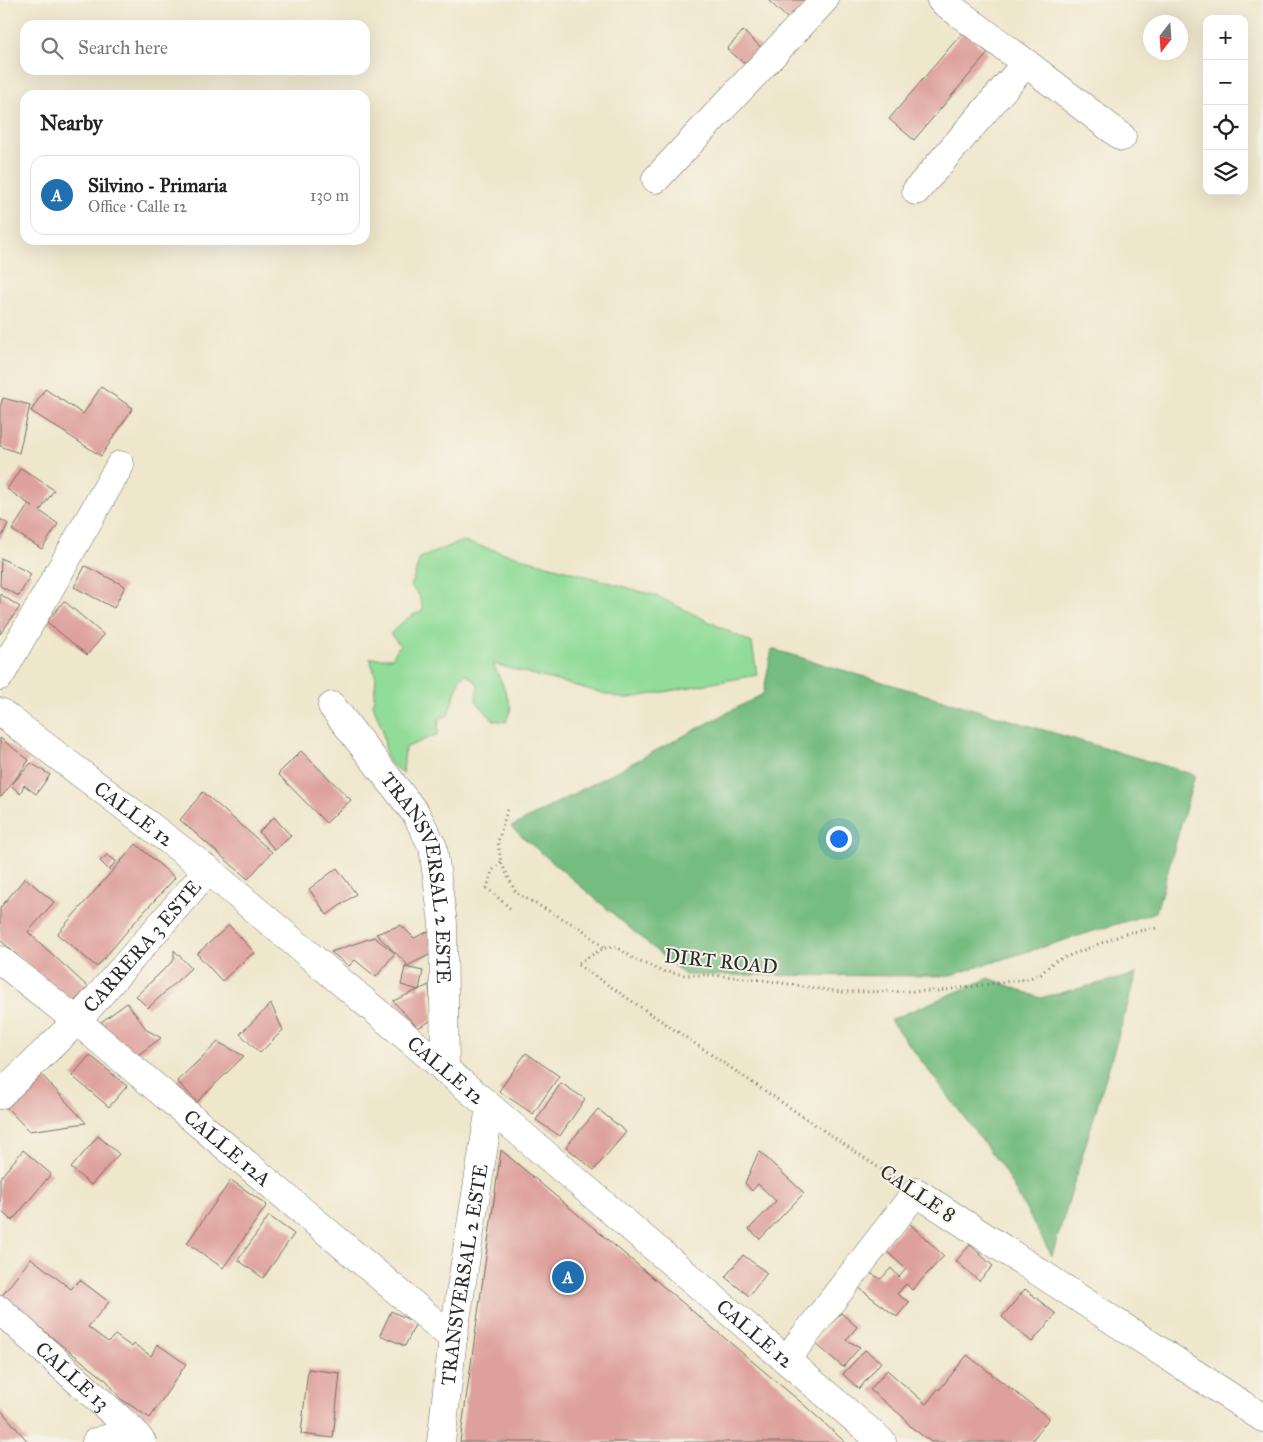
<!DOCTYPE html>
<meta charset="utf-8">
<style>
body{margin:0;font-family:"IM FELL Great Primer",serif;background:#f2f2f2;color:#222}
.controls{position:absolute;right:15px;top:15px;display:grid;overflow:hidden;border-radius:10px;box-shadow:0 5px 20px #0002}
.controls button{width:45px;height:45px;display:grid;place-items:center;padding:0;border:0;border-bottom:1px solid #e0e0e0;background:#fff;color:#222;font:25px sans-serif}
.compass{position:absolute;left:1143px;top:15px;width:45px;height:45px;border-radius:50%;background:#fff;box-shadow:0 5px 20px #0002;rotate:197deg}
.you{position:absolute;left:838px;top:838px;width:18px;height:18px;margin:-12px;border:4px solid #fff;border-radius:50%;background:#1a73e8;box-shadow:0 0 0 8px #1a73e833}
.badge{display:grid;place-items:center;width:32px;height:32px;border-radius:50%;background:#1f6fb2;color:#fff;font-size:16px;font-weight:700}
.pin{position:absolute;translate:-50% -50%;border:2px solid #fff;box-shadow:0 1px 5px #0006}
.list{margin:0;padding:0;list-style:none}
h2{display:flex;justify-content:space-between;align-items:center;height:65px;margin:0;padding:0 20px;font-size:21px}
h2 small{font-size:16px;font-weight:400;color:#767676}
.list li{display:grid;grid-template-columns:32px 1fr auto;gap:15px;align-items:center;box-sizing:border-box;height:80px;margin:0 10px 10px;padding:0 10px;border:1px solid #e0e0e0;border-radius:15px}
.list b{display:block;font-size:19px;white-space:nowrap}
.list p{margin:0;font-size:16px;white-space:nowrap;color:#767676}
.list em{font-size:16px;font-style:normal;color:#767676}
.icon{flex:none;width:28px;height:28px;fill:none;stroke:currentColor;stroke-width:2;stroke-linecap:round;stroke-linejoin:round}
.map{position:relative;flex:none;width:1263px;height:1442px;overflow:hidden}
.search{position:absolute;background:#fff;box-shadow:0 5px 20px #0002;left:20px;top:20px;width:350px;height:55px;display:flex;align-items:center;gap:12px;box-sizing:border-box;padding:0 18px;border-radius:15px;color:#767676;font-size:19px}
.panel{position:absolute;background:#fff;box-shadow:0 5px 20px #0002;left:20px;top:90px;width:350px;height:155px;border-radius:15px}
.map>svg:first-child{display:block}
</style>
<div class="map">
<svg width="1263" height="1442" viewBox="0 0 1263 1442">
<rect width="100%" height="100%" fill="#f7f3e8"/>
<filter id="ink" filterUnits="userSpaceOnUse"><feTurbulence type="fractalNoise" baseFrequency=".02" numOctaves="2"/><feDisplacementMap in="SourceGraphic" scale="10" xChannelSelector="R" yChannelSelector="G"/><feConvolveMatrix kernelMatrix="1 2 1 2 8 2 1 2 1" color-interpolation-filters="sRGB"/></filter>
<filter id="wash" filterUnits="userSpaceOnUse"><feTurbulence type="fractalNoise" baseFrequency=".0096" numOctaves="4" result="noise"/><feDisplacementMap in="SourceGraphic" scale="20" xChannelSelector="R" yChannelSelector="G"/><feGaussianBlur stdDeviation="1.12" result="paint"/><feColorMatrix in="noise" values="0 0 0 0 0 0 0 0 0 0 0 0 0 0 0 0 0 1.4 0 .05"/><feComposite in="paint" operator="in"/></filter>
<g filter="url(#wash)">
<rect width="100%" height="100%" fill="#efe7cc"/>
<path fill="#91dc98" stroke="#5e8462" d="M462 541 657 596 752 643 757 675 625 699 493 664 503 685 511 708 506 722 493 720 476 701 478 684 466 674 460 679 448 715 439 719 438 734 405 748 403 774 388 762 382 728 373 705 376 678 370 658H392L400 645 390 634 406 619 423 610 419 595 411 587 420 558Z"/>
<g fill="#74bc80" stroke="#507456">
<path d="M772 649 1195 775 1156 912 948 976 685 975 511 827 763 694Z"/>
<path d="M1137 974 1052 1256 1002 1167 890 1020 989 978 1040 998Z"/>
</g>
<g id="blocks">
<g fill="#dea09b">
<path d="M770 0H810L790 21 769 1Z"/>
<path d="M743 31 764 50 749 67 727 49Z"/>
<path d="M963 32 988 53 914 140 889 119Z"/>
<path d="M101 387 133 408 101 456 31 411 45 389 83 414Z"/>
<path d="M3 398 30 405 19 453 0 446V407Z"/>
<path d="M21 468 54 490 40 511 58 524 42 549 12 530 29 504 33 507 7 489Z"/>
<path d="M0 519 8 524 0 540Z"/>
<path d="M1 558 31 574 19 596 0 586Z"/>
<path d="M85 566 125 586 114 608 74 587Z"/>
<path d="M0 594 20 607 0 634Z"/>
<path d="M64 601 104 635 87 655 47 622Z"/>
<path d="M0 738 29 760 12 784 31 763 50 775 36 794 24 785 20 794 11 785 1 797 0 796Z"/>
<path d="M301 751 351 800 326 823 278 774Z"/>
<path d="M203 792 272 852 248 879 180 820Z"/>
<path d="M274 817 291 836 275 850 259 832Z"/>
<path d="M136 844 175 878 133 924 97 967 57 934Z"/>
<path d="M107 855 116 861 109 870 100 861Z"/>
<path d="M337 868 356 894 327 915 309 889Z"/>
<path d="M25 878 54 902 28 932 88 987 72 1004 0 940V908Z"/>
<path d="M229 925 255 953 251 955 222 981 197 954Z"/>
<path d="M401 925 414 938 431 930 441 949 405 967 423 971 419 990 401 985 405 967 407 964 376 934Z"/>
<path d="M374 937 395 953 376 977 355 960 349 966 331 952Z"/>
<path d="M174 950 191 968 148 1008 136 996 174 960Z"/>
<path d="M429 985 432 1020 418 1028 393 1001Z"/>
<path d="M127 1003 147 1030 161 1038 131 1060 101 1022Z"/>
<path d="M271 1004 283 1030 260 1053 240 1034Z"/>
<path d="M218 1042 244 1056 197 1102 177 1081Z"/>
<path d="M526 1053 559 1076 533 1114 499 1091Z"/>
<path d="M90 1055 127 1086 109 1107 72 1076Z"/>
<path d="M40 1073 86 1123 29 1131 4 1105Z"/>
<path d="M561 1083 585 1099 560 1136 536 1120Z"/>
<path d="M598 1109 626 1132 594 1170 566 1147Z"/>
<path d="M98 1136 119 1154 91 1185 71 1168Z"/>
<path d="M23 1150 51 1174 12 1221 0 1210V1178Z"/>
<path d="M501 1150 803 1404 845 1442H460Z"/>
<path d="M759 1151 804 1193 760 1239 749 1229 776 1201 758 1184 752 1191 745 1183Z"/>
<path d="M231 1180 267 1205 223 1268 187 1243Z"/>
<path d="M269 1216 294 1234 263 1278 238 1260Z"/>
<path d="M908 1222 944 1256 912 1290 906 1284 897 1294 909 1302 897 1317 859 1288 870 1273 881 1279 891 1268 899 1277 906 1269 883 1248Z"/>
<path d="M970 1245 993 1266 979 1281 956 1261Z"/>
<path d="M743 1255 767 1273 749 1296 725 1277Z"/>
<path d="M31 1258 71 1289 80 1280 109 1302 88 1327 108 1342 115 1335 132 1347 134 1344 151 1356 157 1344 186 1364 150 1418 121 1399 107 1381 1 1297Z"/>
<path d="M1025 1289 1056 1314 1032 1342 1002 1317Z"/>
<path d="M391 1311 416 1323 405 1346 380 1335Z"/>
<path d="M841 1313 857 1327 846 1340 860 1347 843 1367 815 1343Z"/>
<path d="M865 1350 881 1362 859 1389 843 1374Z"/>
<path d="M967 1355 1049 1418 1031 1442H931L911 1427 902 1416 870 1390 887 1370 926 1404 938 1389H940Z"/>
<path d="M308 1369 340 1373 333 1438 301 1434Z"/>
<path d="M0 1409 28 1442H0Z"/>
</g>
</g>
</g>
<g filter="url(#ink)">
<use href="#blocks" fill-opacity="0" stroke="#706d63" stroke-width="1"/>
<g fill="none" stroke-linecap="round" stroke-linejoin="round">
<defs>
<g id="minor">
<path d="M941 0 1026 63 1122 137"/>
<path d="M656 179 824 0"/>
<path d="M916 191 1026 63"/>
<path d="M0 676 120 465"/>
<path id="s1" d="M332 706 416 814 433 847 443 923 445 1070"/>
<path id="s2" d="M0 712 208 870 490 1107 882 1442"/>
<path id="s3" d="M0 960 77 1021 453 1338"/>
<path id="s4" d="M0 1095 77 1021 208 870"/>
<path id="s5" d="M0 1310 133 1431 142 1442"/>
<path d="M786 1360 916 1192 1263 1418"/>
<path d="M96 1442 133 1431"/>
<path id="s6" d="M441 1442 453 1338 490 1107"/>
</g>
</defs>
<use href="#minor" stroke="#706d63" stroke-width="29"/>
<g stroke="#706d63" stroke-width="3" stroke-dasharray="1 4" stroke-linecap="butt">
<path d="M507 810 498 842 501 862 516 893 582 929 604 948"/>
<path d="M501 862 492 871 487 888 512 910"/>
<path d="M894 1178 577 964 604 948 617 947 634 959 661 971 685 975H712L756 979 840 992 938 991 1027 979 1041 974 1053 962 1127 933 1157 928"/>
</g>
<use href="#minor" stroke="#fff" stroke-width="28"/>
</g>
</g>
<g text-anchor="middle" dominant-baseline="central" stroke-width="4" stroke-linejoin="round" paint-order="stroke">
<g font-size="20" fill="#2b2b2b" stroke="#f7f3e8">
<text stroke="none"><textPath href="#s2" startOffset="168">CALLE 12</textPath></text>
<text stroke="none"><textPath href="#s1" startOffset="199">TRANSVERSAL 2 ESTE</textPath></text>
<text stroke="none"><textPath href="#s4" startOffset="206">CARRERA 3 ESTE</textPath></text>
<text transform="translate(721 961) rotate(6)">DIRT ROAD</text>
<text stroke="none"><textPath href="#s2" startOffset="572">CALLE 12</textPath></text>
<text stroke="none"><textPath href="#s3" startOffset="295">CALLE 12A</textPath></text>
<text transform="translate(918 1193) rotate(34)">CALLE 8</text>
<text stroke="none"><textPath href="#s6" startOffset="169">TRANSVERSAL 2 ESTE</textPath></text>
<text stroke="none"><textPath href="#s2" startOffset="978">CALLE 12</textPath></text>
<text stroke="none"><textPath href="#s5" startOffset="98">CALLE 13</textPath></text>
</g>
</g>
</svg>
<div class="controls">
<button>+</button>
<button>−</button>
<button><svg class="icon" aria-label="locate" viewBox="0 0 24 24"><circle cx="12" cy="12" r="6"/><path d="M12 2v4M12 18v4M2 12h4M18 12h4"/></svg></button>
<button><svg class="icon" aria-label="layers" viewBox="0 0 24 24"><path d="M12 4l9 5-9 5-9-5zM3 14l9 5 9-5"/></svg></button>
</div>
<svg class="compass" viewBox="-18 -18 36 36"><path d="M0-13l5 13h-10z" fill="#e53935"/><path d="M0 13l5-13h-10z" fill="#767676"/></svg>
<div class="you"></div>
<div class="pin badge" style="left:568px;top:1277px">A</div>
<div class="search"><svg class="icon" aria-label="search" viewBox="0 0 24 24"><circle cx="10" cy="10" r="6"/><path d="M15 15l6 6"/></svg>Search here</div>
<section class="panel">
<h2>Nearby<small></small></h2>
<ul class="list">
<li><span class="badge">A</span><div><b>Silvino - Primaria</b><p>Office · Calle 12</p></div><em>130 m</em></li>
</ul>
</section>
</div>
